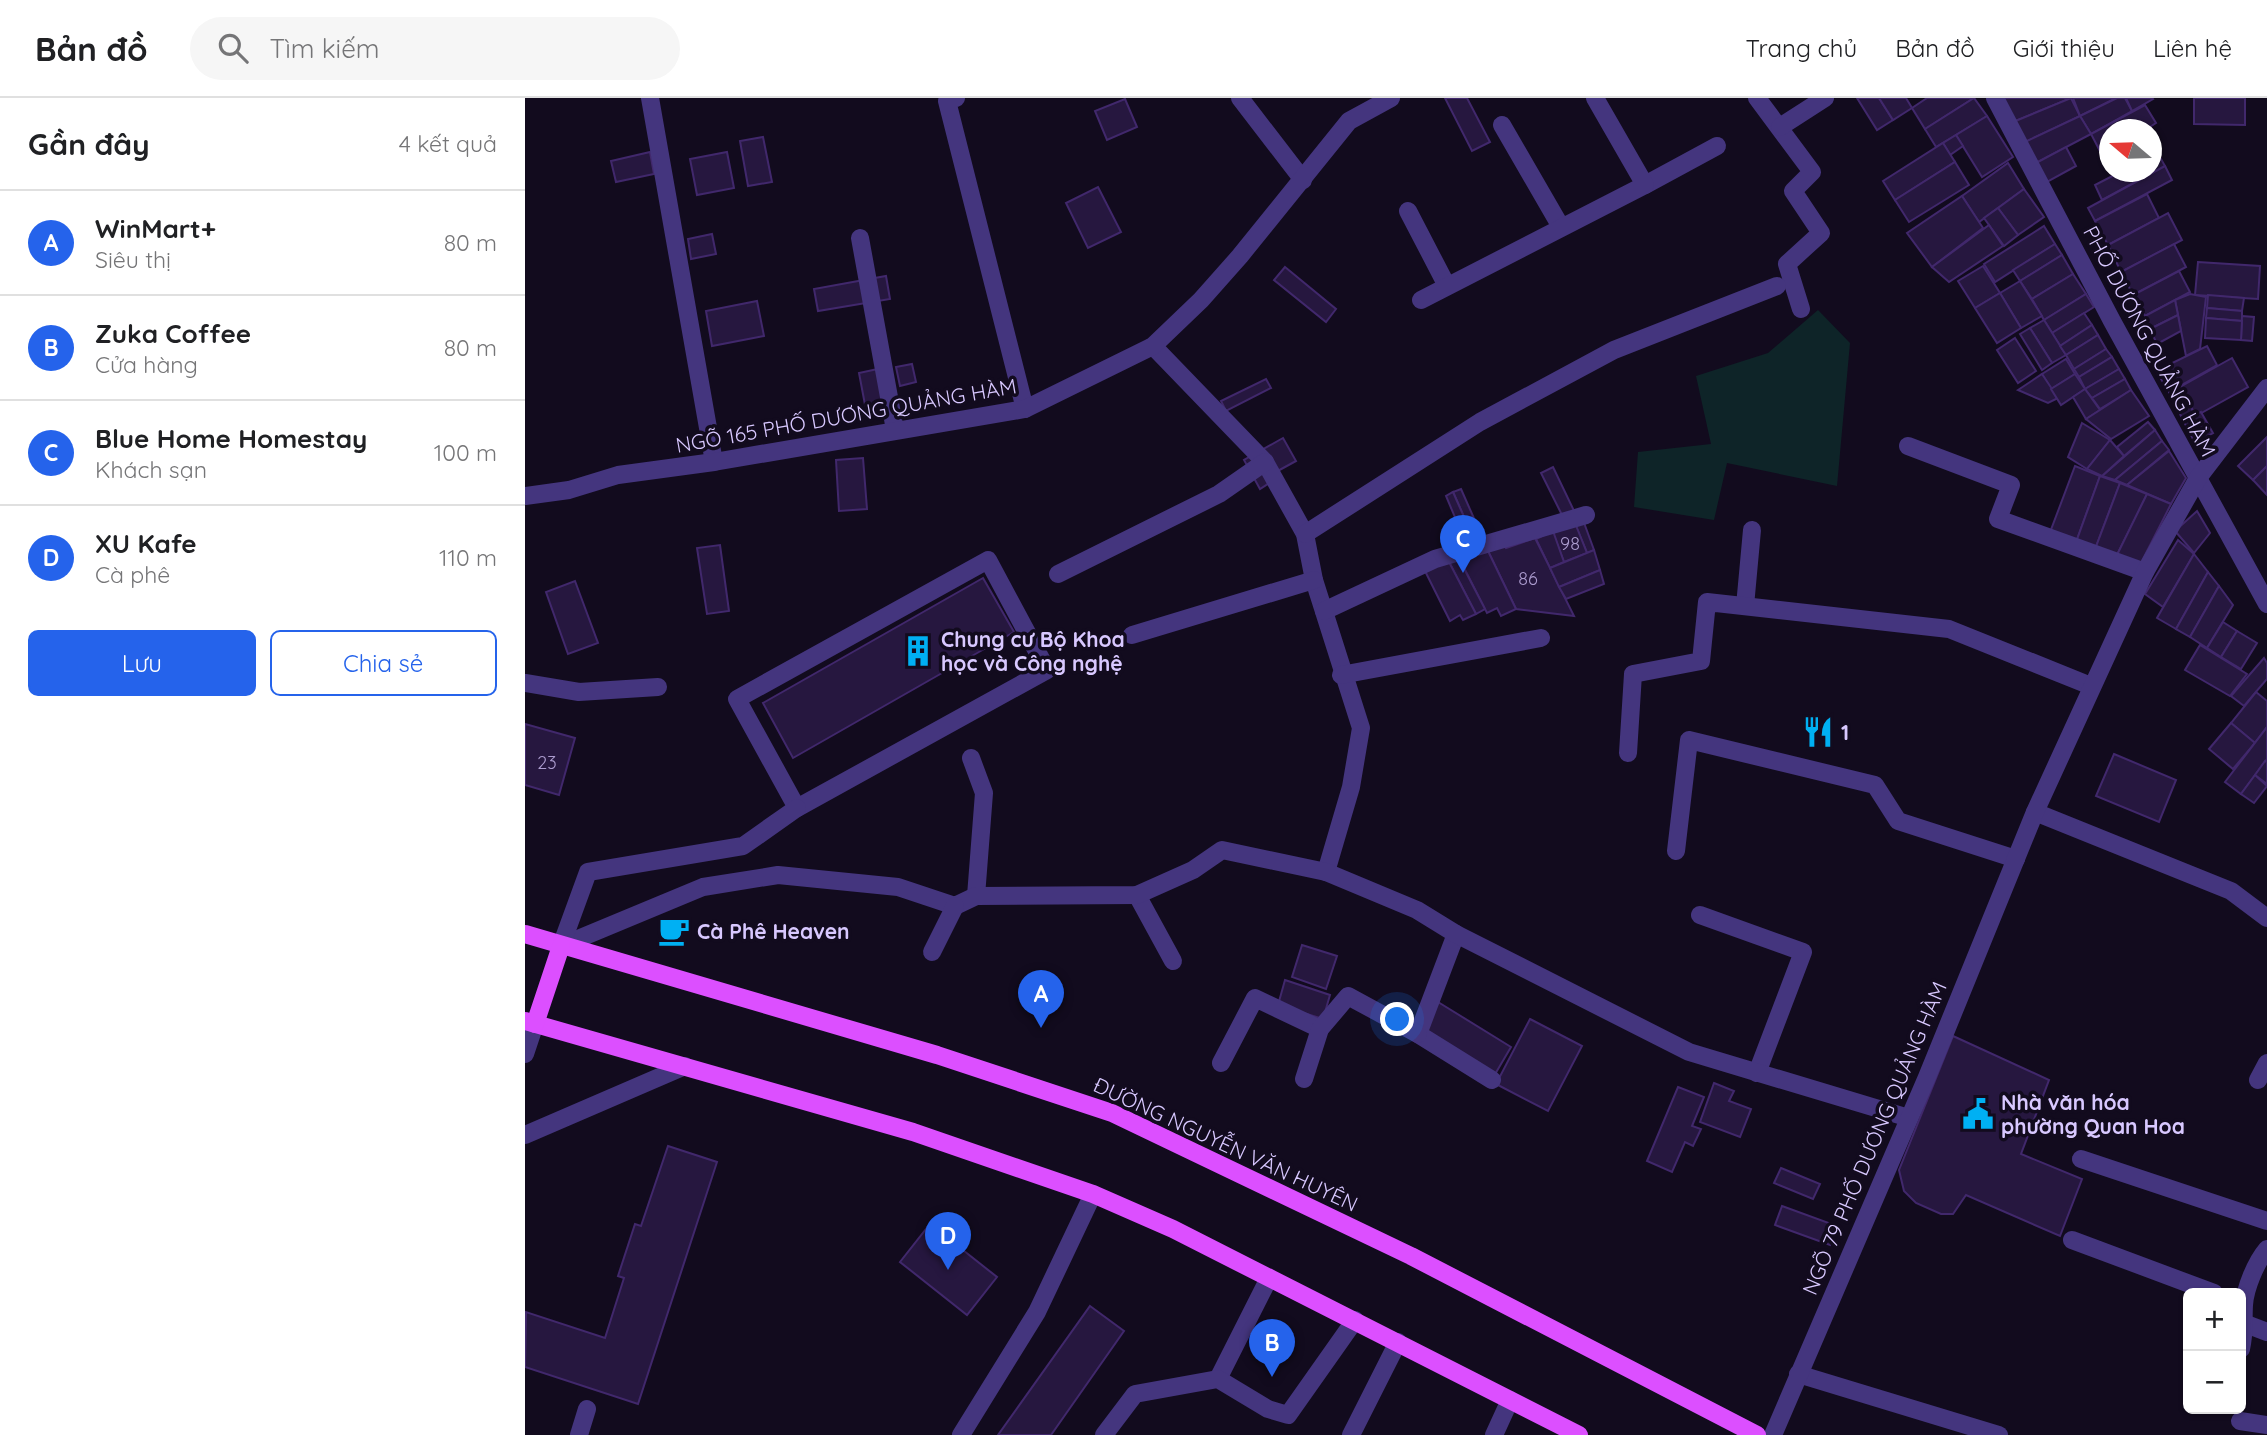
<!DOCTYPE html>
<html lang="vi">
<meta charset="utf-8">
<style>
body{margin:0;font-family:Quicksand,sans-serif;background:#f6f6f6;color:#202124}
.controls{position:absolute;right:21px;bottom:21px;display:grid;overflow:hidden;border-radius:10px;box-shadow:0 2px 5px #0004}
.controls button{width:63px;height:63px;display:grid;place-items:center;padding:0;border:0;border-bottom:2px solid #e0e0e0;background:#fff;color:#202124;font:35px sans-serif}
.compass{position:absolute;left:1574px;top:21px;width:63px;height:63px;border-radius:50%;background:#fff;box-shadow:0 2px 5px #0004;rotate:289deg}
.you{position:absolute;left:873px;top:922px;width:24px;height:24px;margin:-18px;border:5px solid #fff;border-radius:50%;background:#1a73e8;box-shadow:0 0 0 10px #1a73e833}
.badge{display:grid;place-items:center;width:46px;height:46px;border-radius:50%;background:#2563eb;color:#fff;font-size:23px;font-weight:700}
.pin{position:absolute;translate:-50% -58px;filter:drop-shadow(0 2px 4px #0008)}
.pin::after{content:'';position:absolute;top:37px;width:24px;height:21px;background:inherit;clip-path:polygon(0 0,100% 0,50% 100%)}
.list{margin:0;padding:0;list-style:none}
h2{display:flex;justify-content:space-between;align-items:center;height:91px;margin:0;padding:0 28px;font-size:30px}
h2 small{font-size:23px;font-weight:400;color:#757577}
.list li{display:grid;grid-template-columns:46px 1fr auto;gap:21px;align-items:center;box-sizing:border-box;height:105px;padding:0 28px;border-top:2px solid #e0e0e0}
.list b{display:block;font-size:26px;white-space:nowrap}
.list p{margin:0;font-size:23px;white-space:nowrap;color:#757577}
.list em{font-size:23px;font-style:normal;color:#757577}
.actions{display:flex;gap:14px;padding:21px 28px}
.actions a{flex:1;padding:16px 0;border:2px solid #2563eb;border-radius:10px;text-align:center;font-size:24px;color:#2563eb}
.actions .main{background:#2563eb;color:#fff}
.icon{flex:none;width:38px;height:38px;fill:none;stroke:currentColor;stroke-width:2;stroke-linecap:round;stroke-linejoin:round}
.map{position:relative;flex:none;width:1742px;height:1337px;overflow:hidden}
header{display:flex;align-items:center;gap:42px;box-sizing:border-box;height:98px;padding:0 35px;background:#fff;border-bottom:2px solid #e0e0e0}
header strong{font-size:33px}
nav{display:flex;gap:38px;margin-inline-start:auto;font-size:24px}
.search{width:490px;height:63px;background:#f6f6f6;display:flex;align-items:center;gap:18px;box-sizing:border-box;padding:0 24px;border-radius:38px;color:#757577;font-size:26px}
main{display:flex}
aside{flex:1;background:#fff}
.map>svg:first-child{display:block}
</style>
<header>
<strong>Bản đồ</strong>
<div class="search"><svg class="icon" aria-label="search" viewBox="0 0 24 24"><circle cx="10" cy="10" r="6"/><path d="M15 15l6 6"/></svg>Tìm kiếm</div>
<nav><a>Trang chủ</a><a>Bản đồ</a><a>Giới thiệu</a><a>Liên hệ</a></nav>
</header>
<main>
<aside>
<h2>Gần đây<small>4 kết quả</small></h2>
<ul class="list">
<li><span class="badge">A</span><div><b>WinMart+</b><p>Siêu thị</p></div><em>80 m</em></li>
<li><span class="badge">B</span><div><b>Zuka Coffee</b><p>Cửa hàng</p></div><em>80 m</em></li>
<li><span class="badge">C</span><div><b>Blue Home Homestay</b><p>Khách sạn</p></div><em>100 m</em></li>
<li><span class="badge">D</span><div><b>XU Kafe</b><p>Cà phê</p></div><em>110 m</em></li>
</ul>
<div class="actions"><a class="main">Lưu</a><a>Chia sẻ</a></div>
</aside>
<div class="map">
<svg width="1742" height="1337" viewBox="0 0 1742 1337">
<rect width="100%" height="100%" fill="#120b1e"/>
<path fill="#0e2428" d="M1293 212 1325 245 1312 388 1202 365 1189 422 1109 409 1113 354 1186 346 1171 278 1243 255Z"/>
<g fill="#26173f" stroke="#41286c" stroke-width="2">
<path d="M920 0H942L965 44 947 53Z"/>
<path d="M1332 0H1354L1368 22 1352 32Z"/>
<path d="M1354 0H1381L1387 10 1368 22Z"/>
<path d="M1402 0H1449L1400 31 1387 10Z"/>
<path d="M1449 0 1462 18 1411 49 1400 31Z"/>
<path d="M1481 0H1546L1488 24 1477 2Z"/>
<path d="M1546 0 1555 18 1500 44 1488 24Z"/>
<path d="M1548 0H1591L1555 18Z"/>
<path d="M1592 0H1600L1607 13 1566 36 1555 18Z"/>
<path d="M1601 0H1627L1628 1 1607 13Z"/>
<path d="M1669 0H1720V27L1669 26Z"/>
<path d="M600 1 612 29 582 42 570 13Z"/>
<path d="M1620 7 1631 25 1620 32H1584V50L1576 55 1566 36Z"/>
<path d="M1462 18 1488 59 1457 79 1431 37Z"/>
<path d="M1555 18 1566 36 1511 65 1500 44Z"/>
<path d="M1431 37 1438 48 1425 57 1418 45Z"/>
<path d="M238 39 247 84 223 88 215 43Z"/>
<path d="M1418 45 1430 64 1370 102 1358 83Z"/>
<path d="M1541 49 1551 68 1522 84 1511 65Z"/>
<path d="M125 54 129 76 91 84 86 63Z"/>
<path d="M202 54 209 90 172 97 165 61Z"/>
<path d="M1632 54 1640 68 1577 102 1570 87 1595 74H1626V57Z"/>
<path d="M1430 64 1444 87 1384 124 1370 102Z"/>
<path d="M1483 65 1499 91 1454 124 1437 98Z"/>
<path d="M1640 68 1647 82 1570 123 1563 110Z"/>
<path d="M573 89 596 134 563 150 541 105Z"/>
<path d="M1499 91 1519 119 1493 137 1473 110Z"/>
<path d="M1622 96 1634 120 1583 147 1570 123Z"/>
<path d="M1437 98 1458 130 1407 169 1382 135Z"/>
<path d="M1473 110 1493 137 1479 148 1459 120Z"/>
<path d="M1643 115 1657 142 1596 174 1583 147Z"/>
<path d="M1464 127 1478 148 1424 184 1407 169Z"/>
<path d="M1519 128 1530 146 1470 184 1459 166Z"/>
<path d="M187 136 191 156 166 161 163 141Z"/>
<path d="M1530 146 1537 157 1495 183 1488 172Z"/>
<path d="M1649 146 1661 169 1608 197 1596 174Z"/>
<path d="M1537 157 1548 176 1507 201 1495 183Z"/>
<path d="M1673 164 1735 168 1733 201 1670 197Z"/>
<path d="M1458 168 1475 195 1450 210 1433 183Z"/>
<path d="M760 169 811 211 801 224 749 182Z"/>
<path d="M1654 173 1665 194 1620 218 1608 197Z"/>
<path d="M1548 176 1561 196 1519 222 1507 201Z"/>
<path d="M361 178 365 201 293 213 289 191Z"/>
<path d="M1495 183 1517 218 1496 230 1475 195Z"/>
<path d="M1475 195 1496 230 1472 245 1450 210Z"/>
<path d="M1561 196 1569 209 1527 235 1519 222Z"/>
<path d="M1665 196 1681 199 1675 251 1661 258 1650 202Z"/>
<path d="M1683 197 1719 200 1717 213 1682 210Z"/>
<path d="M1650 202 1653 217 1625 231 1620 218Z"/>
<path d="M232 203 239 238 187 248 181 213Z"/>
<path d="M1682 210 1717 213V223L1681 220Z"/>
<path d="M1559 215 1567 227 1535 248 1527 235Z"/>
<path d="M1653 217 1656 233 1632 246 1625 231Z"/>
<path d="M1717 218 1729 219 1727 243 1716 242Z"/>
<path d="M1681 220 1717 223 1716 242 1680 240Z"/>
<path d="M1519 222 1541 257 1527 265 1505 230Z"/>
<path d="M1567 227 1573 237 1541 257 1535 248Z"/>
<path d="M1505 230 1527 265 1517 272 1495 236Z"/>
<path d="M1573 237 1581 251 1549 271 1541 257Z"/>
<path d="M1490 240 1511 273 1493 285 1472 252Z"/>
<path d="M1682 248 1692 267 1644 294 1631 273Z"/>
<path d="M1581 251 1587 259 1554 279 1549 271Z"/>
<path d="M1587 259 1594 271 1560 291 1554 279Z"/>
<path d="M1707 260 1723 289 1671 318 1655 289Z"/>
<path d="M1541 261 1550 276 1526 291 1517 276Z"/>
<path d="M387 266 391 284 375 288 371 269Z"/>
<path d="M362 269 369 306 341 312 334 275Z"/>
<path d="M1594 271 1600 281 1567 300 1560 291Z"/>
<path d="M1517 276 1533 300 1523 305 1493 292Z"/>
<path d="M1550 276 1560 291 1536 307 1526 291Z"/>
<path d="M741 281 746 290 701 313 696 303Z"/>
<path d="M1600 281 1606 292 1575 311 1567 300Z"/>
<path d="M1655 289 1670 317 1659 324 1644 294Z"/>
<path d="M1560 291 1575 312 1561 321 1548 299Z"/>
<path d="M1606 292 1624 318 1586 341 1561 321Z"/>
<path d="M1676 314 1688 335 1670 345 1659 324Z"/>
<path d="M1623 324 1630 332 1599 358 1592 349Z"/>
<path d="M1557 325 1585 342 1562 371 1543 359Z"/>
<path d="M1630 332 1637 343 1590 382 1577 378Z"/>
<path d="M1742 339V368L1728 382 1713 368Z"/>
<path d="M758 340 771 363 749 375 752 380 735 391 719 362Z"/>
<path d="M1585 342 1599 358 1577 378 1562 371Z"/>
<path d="M1637 343 1644 352 1602 387 1590 382Z"/>
<path d="M1644 353 1661 380 1646 406 1602 387Z"/>
<path d="M338 360 342 411 314 413 311 362Z"/>
<path d="M1550 368 1575 378 1550 447 1524 437Z"/>
<path d="M1742 368V397L1728 382Z"/>
<path d="M1028 369 1051 417 1040 423 1016 375Z"/>
<path d="M1575 378 1595 385 1569 454 1550 447Z"/>
<path d="M1595 385 1622 396 1590 461 1569 454Z"/>
<path d="M936 391 959 443 951 446 928 394Z"/>
<path d="M928 394 951 446 943 450 921 398Z"/>
<path d="M1622 396 1646 406 1614 469 1590 461Z"/>
<path d="M1672 413 1685 435 1669 455 1650 433Z"/>
<path d="M1058 422 1069 452 1062 455 1050 426Z"/>
<path d="M1050 425 1062 455 1039 464 1028 435Z"/>
<path d="M1028 433 1039 464 1025 470 1011 441Z"/>
<path d="M1010 440 1049 518 991 511 963 453 978 446 981 450Z"/>
<path d="M1653 442 1669 456 1638 509 1620 496Z"/>
<path d="M195 447 204 513 182 516 172 450Z"/>
<path d="M1069 452 1075 472 1034 489 1025 470Z"/>
<path d="M963 453 991 511 976 518 972 510 962 515 934 460Z"/>
<path d="M1669 456 1683 474 1651 531 1632 520Z"/>
<path d="M932 457 960 511 951 516 923 462Z"/>
<path d="M923 462 951 516 938 522 935 517 925 523 899 471Z"/>
<path d="M1075 472 1079 486 1041 501 1034 489Z"/>
<path d="M1683 474 1694 488 1665 539 1651 531Z"/>
<path d="M458 480 489 534 268 660 238 605Z"/>
<path d="M50 483 73 545 43 556 21 494Z"/>
<path d="M1694 488 1708 507 1682 550 1665 539Z"/>
<path d="M1698 524 1712 533 1696 559 1682 550Z"/>
<path d="M1712 533 1732 545 1716 571 1696 559Z"/>
<path d="M1675 547 1722 576 1705 598 1660 572Z"/>
<path d="M1739 560 1742 565V581L1719 608 1706 598Z"/>
<path d="M1731 594 1742 603V629L1730 645 1706 625Z"/>
<path d="M1706 625 1730 645 1708 671 1684 651Z"/>
<path d="M0 626 50 640 34 697 0 687Z"/>
<path d="M1742 629V661L1716 696 1700 684Z"/>
<path d="M1589 656 1651 682 1634 724 1571 698Z"/>
<path d="M1740 663 1742 664V686L1730 677Z"/>
<path d="M1730 677 1742 688 1729 705 1716 696Z"/>
<path d="M777 847 812 858 801 891 767 879Z"/>
<path d="M760 882 805 897 798 921 753 907Z"/>
<path d="M913 904 986 949 969 978 895 935Z"/>
<path d="M1005 921 1057 948 1023 1013 971 986Z"/>
<path d="M1428 938 1524 982 1496 1056 1557 1081 1535 1138 1441 1097 1428 1116H1416L1391 1105 1379 1093 1374 1072Z"/>
<path d="M1189 985 1209 993 1204 1003 1226 1011 1215 1039 1175 1024Z"/>
<path d="M1153 989 1179 999 1167 1028 1176 1031 1168 1048 1160 1044 1147 1074 1122 1063Z"/>
<path d="M143 1048 192 1064 113 1306 0 1269 1 1214 80 1240 99 1180 93 1178 110 1126 116 1128Z"/>
<path d="M1256 1070 1295 1086 1288 1101 1249 1085Z"/>
<path d="M1257 1108 1312 1128 1305 1147 1250 1127Z"/>
<path d="M405 1126 472 1179 442 1217 375 1164Z"/>
<path d="M565 1208 599 1233 526 1337H473Z"/>
</g>
<g fill="none" stroke-linecap="round" stroke-linejoin="round">
<g stroke="#44357e" stroke-width="18">
<path d="M125 0 189 364"/>
<path d="M431 0 422 3 500 311"/>
<path d="M715 0 778 82"/>
<path d="M1232 0 1287 74 1268 93 1296 135 1262 166 1276 211"/>
<path d="M1470 0 1587 223 1742 506"/>
<path d="M977 27 1036 129"/>
<path d="M1255 29 1300 0"/>
<path d="M1120 87 1192 48"/>
<path d="M883 113 922 188"/>
<path d="M335 140 370 332"/>
<path d="M896 202 1120 87 1070 0"/>
<path d="M628 248 740 364 780 436 789 482 836 630 826 689 801 774"/>
<path d="M1383 348 1486 387 1473 421 1620 474"/>
<path d="M0 398 44 392 93 377 189 364 500 311 628 248 676 202 715 158 824 23 866 0"/>
<path d="M780 436 955 324 1089 252 1252 188"/>
<path d="M463 462 522 572 272 710 212 601Z"/>
<path d="M533 476 694 396 740 364"/>
<path d="M1220 508 1227 432"/>
<path d="M799 513 910 461 1061 417"/>
<path d="M607 537 789 482"/>
<path d="M816 577 1016 540"/>
<path d="M0 585 54 594 133 589"/>
<path d="M1103 655 1108 576 1176 563 1182 504 1424 531 1566 588"/>
<path d="M446 660 459 695 451 798"/>
<path d="M1510 714 1706 793 1742 820"/>
<path d="M1151 753 1164 642 1350 687 1373 723 1491 761"/>
<path d="M612 797 648 863"/>
<path d="M1175 817 1278 854 1232 975"/>
<path d="M931 836 893 936 967 982"/>
<path d="M36 848 178 789 253 777 373 789 430 808 451 798 612 797 668 772 697 752 801 774 892 812 931 836 1164 954 1384 1020"/>
<path d="M36 848 63 774 218 748 272 710"/>
<path d="M407 854 430 808"/>
<path d="M0 956 10 926"/>
<path d="M696 965 730 900 795 931"/>
<path d="M779 981 795 931 823 898 893 936"/>
<path d="M1733 982 1742 965"/>
<path d="M0 1037 160 968"/>
<path d="M1556 1061 1742 1123"/>
<path d="M1547 1142 1689 1195"/>
<path d="M1721 1226 1742 1234"/>
<path d="M1716 1251C1720 1233 1718 1224 1719 1207 1720 1190 1731 1164 1742 1151"/>
<path d="M1273 1276 1474 1337"/>
<path d="M693 1281 744 1180"/>
<path d="M1715 1323 1742 1327"/>
<path d="M54 1337 62 1311"/>
<path d="M436 1337 512 1214 568 1096"/>
<path d="M579 1337 610 1296 693 1281 743 1311 763 1317 830 1222"/>
<path d="M826 1337 873 1244"/>
<path d="M969 1337 985 1302"/>
<path d="M1248 1337 1402 979 1510 714 1620 474 1673 380 1742 290"/>
</g>
<g stroke="#dc4fff" stroke-width="18">
<path d="M0 836 412 957 587 1015 886 1158 1232 1337"/>
<path d="M0 923 388 1034 568 1096 648 1131 1054 1337"/>
<path d="M10 926 36 848"/>
</g>
</g>
<defs>
<symbol id="building-bare" viewBox="-9 -9 18 18"><path d="M-4-6H4V6H1V3H-1V6H-4ZM-2.5-4.3h1.7v1.8h-1.7ZM.8-4.3h1.7v1.8H.8ZM-2.5-1h1.7V.8h-1.7ZM.8-1h1.7V.8H.8Z" fill="#00b0f3" stroke="#120b1e" stroke-width="2.5" paint-order="stroke"/></symbol>
<symbol id="restaurant-bare" viewBox="-9 -9 18 18"><path d="M-5-6h1v4h1v-4h1v4h1v-4h1v5L-1.5 .5V6h-2V.5L-5-1ZM5-6V6H3V1.5H1.5Q1.5-4 5-6Z" fill="#00b0f3" stroke="#120b1e" stroke-width="2.5" paint-order="stroke"/></symbol>
<symbol id="cafe-bare" viewBox="-9 -9 18 18"><path d="M-5.5-4.5H6V0H3Q3 3.5 0 3.5H-2.5Q-5.5 3.5-5.5 0ZM3-3.2v2h1.7v-2ZM-6 4.5H4V6H-6Z" fill="#00b0f3" stroke="#120b1e" stroke-width="2.5" paint-order="stroke"/></symbol>
<symbol id="civic-bare" viewBox="-9 -9 18 18"><path d="M-.6-6.5H3V-4.5H.6V-3L4-1V1h2V6H-6V1h2V-1L-.6-3ZM-1.2 2.5V6h2.4V2.5Z" fill="#00b0f3" stroke="#120b1e" stroke-width="2.5" paint-order="stroke"/></symbol>
</defs>
<g fill-rule="evenodd">
<use href="#building-bare" x="371" y="531" width="44" height="44"/>
<use href="#restaurant-bare" x="1271" y="612" width="44" height="44"/>
<use href="#cafe-bare" x="127" y="811" width="44" height="44"/>
<use href="#civic-bare" x="1431" y="994" width="44" height="44"/>
</g>
<g text-anchor="middle" dominant-baseline="central" stroke-width="7" stroke-linejoin="round" paint-order="stroke">
<g font-size="18" fill="#ac9ccf">
<text x="1045" y="445">98</text>
<text x="1003" y="480">86</text>
<text x="22" y="664">23</text>
</g>
<g font-size="21" fill="#d8c8ff" stroke="#120b1e">
<text transform="translate(1625 243) rotate(62)">PHỐ DƯƠNG QUẢNG HÀM</text>
<text transform="translate(321 317) rotate(-10)">NGÕ 165 PHỐ DƯƠNG QUẢNG HÀM</text>
<text transform="translate(1349 1040) rotate(-67)">NGÕ 79 PHỐ DƯƠNG QUẢNG HÀM</text>
<text transform="translate(701 1046) rotate(25)">ĐƯỜNG NGUYỄN VĂN HUYÊN</text>
</g>
<g font-size="21" font-weight="bold" fill="#d8c8ff" stroke="#120b1e" text-anchor="start">
<text x="416" y="541">Chung cư Bộ Khoa<tspan x="416" dy="24">học và Công nghệ</tspan></text>
<text x="1316" y="634">1</text>
<text x="172" y="833">Cà Phê Heaven</text>
<text x="1476" y="1004">Nhà văn hóa<tspan x="1476" dy="24">phường Quan Hoa</tspan></text>
</g>
</g>
</svg>
<div class="controls">
<button>+</button>
<button>−</button>
</div>
<svg class="compass" viewBox="-18 -18 36 36"><path d="M0-13l5 13h-10z" fill="#e53935"/><path d="M0 13l5-13h-10z" fill="#757577"/></svg>
<div class="you"></div>
<div class="pin badge" style="left:516px;top:930px">A</div>
<div class="pin badge" style="left:747px;top:1279px">B</div>
<div class="pin badge" style="left:938px;top:475px">C</div>
<div class="pin badge" style="left:423px;top:1172px">D</div>
</div>
</main>
